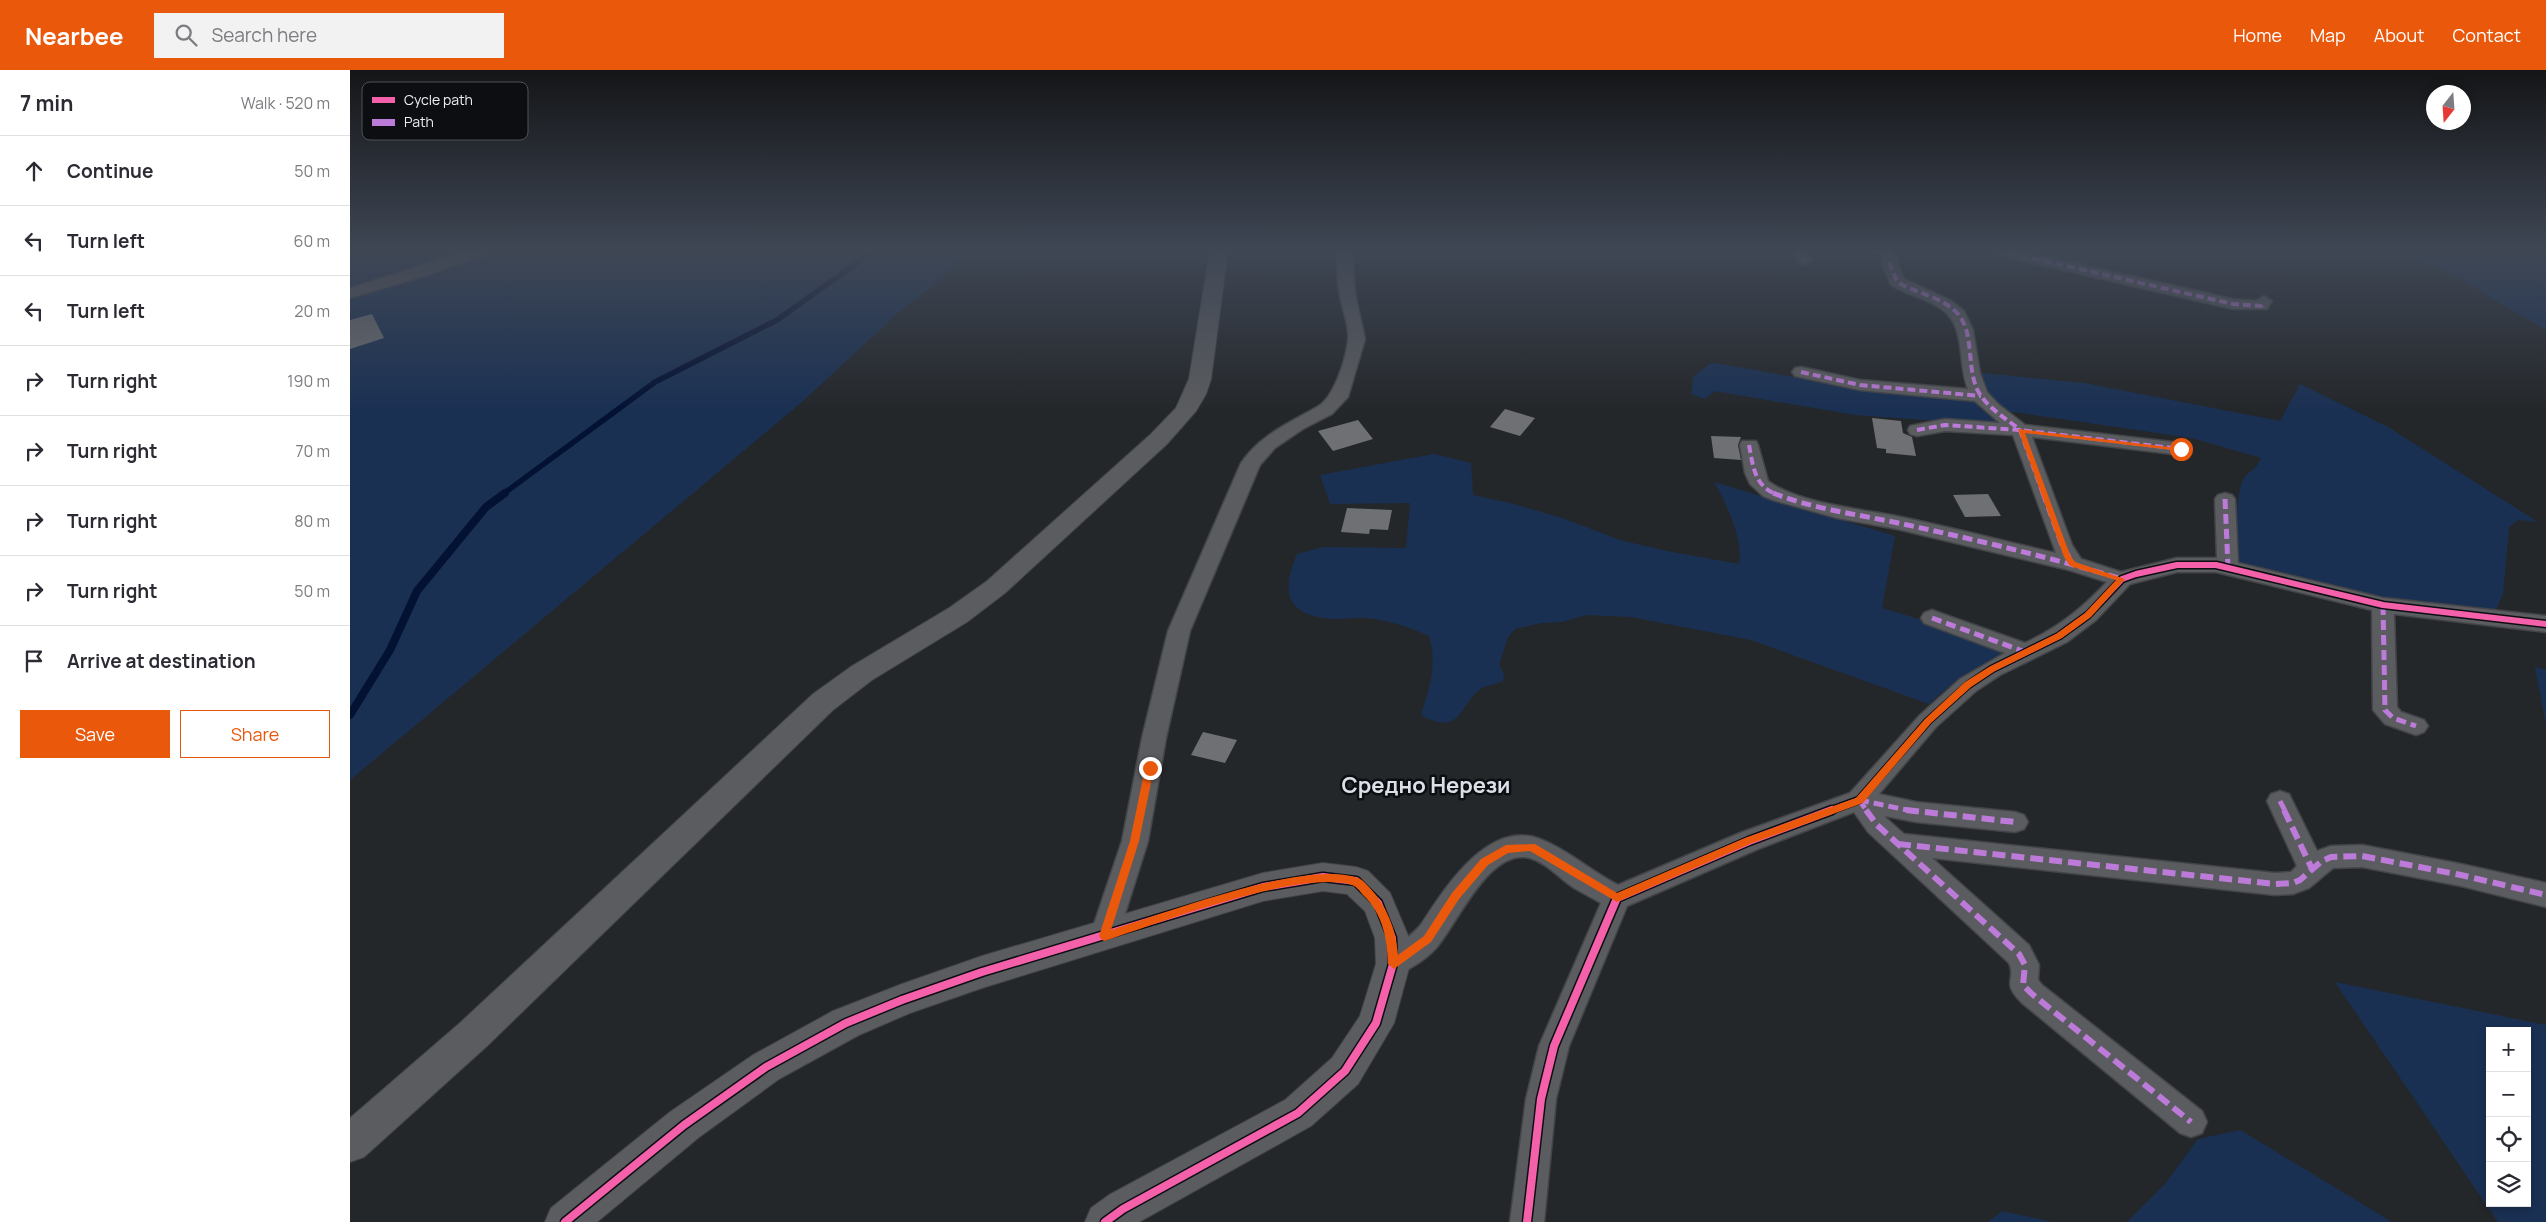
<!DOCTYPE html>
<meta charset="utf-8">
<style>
body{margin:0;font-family:Manrope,sans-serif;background:#f2f2f3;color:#2b2b33}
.controls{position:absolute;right:15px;bottom:15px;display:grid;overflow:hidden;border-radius:0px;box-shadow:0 2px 8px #0003}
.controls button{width:45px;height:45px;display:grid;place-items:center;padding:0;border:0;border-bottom:1px solid #e1e1e2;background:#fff;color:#2b2b33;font:25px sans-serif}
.compass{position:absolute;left:2076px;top:15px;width:45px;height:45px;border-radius:50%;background:#fff;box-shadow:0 2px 8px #0003;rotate:197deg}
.stop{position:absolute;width:15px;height:15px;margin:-11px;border:4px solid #ea580c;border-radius:50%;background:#fff}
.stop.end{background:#ea580c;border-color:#fff;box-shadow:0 1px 5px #0008}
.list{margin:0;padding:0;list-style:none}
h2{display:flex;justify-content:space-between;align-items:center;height:65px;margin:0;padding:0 20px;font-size:21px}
h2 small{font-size:16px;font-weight:400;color:#7c7c81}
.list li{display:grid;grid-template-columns:32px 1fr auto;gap:15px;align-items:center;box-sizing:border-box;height:70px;padding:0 20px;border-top:1px solid #e1e1e2}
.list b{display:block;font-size:19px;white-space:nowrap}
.list em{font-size:16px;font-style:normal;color:#7c7c81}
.actions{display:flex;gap:10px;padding:15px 20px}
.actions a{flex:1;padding:11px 0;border:1px solid #ea580c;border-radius:0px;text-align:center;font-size:18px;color:#ea580c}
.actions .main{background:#ea580c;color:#fff}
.icon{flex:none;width:28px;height:28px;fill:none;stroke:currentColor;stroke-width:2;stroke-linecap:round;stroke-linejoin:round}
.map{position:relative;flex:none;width:2196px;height:1152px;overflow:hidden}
header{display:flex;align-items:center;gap:30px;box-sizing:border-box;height:70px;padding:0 25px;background:#ea580c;color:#fff}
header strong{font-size:24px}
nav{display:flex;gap:28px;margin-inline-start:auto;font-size:18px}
.search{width:350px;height:45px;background:#f2f2f3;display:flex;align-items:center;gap:12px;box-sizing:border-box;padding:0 18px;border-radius:0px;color:#7c7c81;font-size:19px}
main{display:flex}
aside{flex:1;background:#fff}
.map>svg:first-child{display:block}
</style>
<header>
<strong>Nearbee</strong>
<div class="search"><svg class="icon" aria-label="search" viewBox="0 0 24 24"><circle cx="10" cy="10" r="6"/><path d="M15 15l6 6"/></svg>Search here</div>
<nav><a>Home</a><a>Map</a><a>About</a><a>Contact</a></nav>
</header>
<main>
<aside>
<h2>7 min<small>Walk · 520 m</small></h2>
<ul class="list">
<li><svg class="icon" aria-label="ahead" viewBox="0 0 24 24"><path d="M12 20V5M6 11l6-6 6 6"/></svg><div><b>Continue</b></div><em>50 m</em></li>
<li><svg class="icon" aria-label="left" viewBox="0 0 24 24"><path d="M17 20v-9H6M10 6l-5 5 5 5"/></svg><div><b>Turn left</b></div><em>60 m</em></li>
<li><svg class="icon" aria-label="left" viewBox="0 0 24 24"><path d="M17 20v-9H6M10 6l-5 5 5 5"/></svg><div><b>Turn left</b></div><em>20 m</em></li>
<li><svg class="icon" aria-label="right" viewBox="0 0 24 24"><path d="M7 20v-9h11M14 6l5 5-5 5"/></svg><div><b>Turn right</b></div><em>190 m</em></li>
<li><svg class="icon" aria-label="right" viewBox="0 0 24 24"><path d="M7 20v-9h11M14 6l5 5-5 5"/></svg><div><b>Turn right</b></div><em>70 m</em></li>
<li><svg class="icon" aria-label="right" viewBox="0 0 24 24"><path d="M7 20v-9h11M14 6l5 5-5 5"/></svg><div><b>Turn right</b></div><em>80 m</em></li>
<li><svg class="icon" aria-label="right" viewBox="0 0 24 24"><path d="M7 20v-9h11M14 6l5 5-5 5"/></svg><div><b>Turn right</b></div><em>50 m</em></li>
<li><svg class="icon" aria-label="arrive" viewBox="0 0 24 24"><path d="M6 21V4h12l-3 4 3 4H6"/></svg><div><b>Arrive at destination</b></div></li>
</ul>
<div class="actions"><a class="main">Save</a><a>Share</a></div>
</aside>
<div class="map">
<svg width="2196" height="1152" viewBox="0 0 2196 1152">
<rect width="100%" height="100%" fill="#24272a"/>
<g fill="#1a3053" fill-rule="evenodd">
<path d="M0 180H123L0 220Z"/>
<path d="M140 180H626L546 245 452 332 0 710V226L104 194Z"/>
<path d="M2044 180H2196V260L2111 210Z"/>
<path d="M1366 293 1482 314 1617 328 1629 333 1659 356 1505 345 1365 321 1355 329 1341 324 1343 307 1359 294Z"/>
<path d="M1632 303 1734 313 1930 351 1950 314 2038 357 2188 452 2168 450 2159 457 2153 524 2144 544 2064 534 1979 516 1883 492C1885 475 1886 419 1894 408 1900 400 1907 399 1911 388L1842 368 1650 340 1641 331 1628 305Z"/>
<path d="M1084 384 1121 393 1123 425 1164 434 1215 449 1270 470 1317 481 1389 494C1394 471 1376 432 1364 412L1545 466 1532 538 1595 557 1661 582C1631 596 1603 610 1579 634L1401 570 1281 547 1236 545 1212 552 1191 553 1165 559 1158 567 1149 595 1154 604 1153 611C1147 614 1139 615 1134 617 1109 630 1114 669 1071 645 1079 618 1088 594 1079 566 1057 556 1041 551 1017 548 1007 547 997 549 986 549 939 547 929 526 947 484L973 477 1056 478 1060 433 980 434 970 405Z"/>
<path d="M2185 597 2196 600V655Z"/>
<path d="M1985 912 2196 955V1152H2148ZM2140 961H2177V1133H2140Z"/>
<path d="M1890 1060 2042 1152H1777L1815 1114 1848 1069Z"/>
<path d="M1652 1141 1702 1152H1638Z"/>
</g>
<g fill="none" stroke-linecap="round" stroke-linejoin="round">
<path stroke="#031133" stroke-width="5.5" d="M153 424 305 312 427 250 525 180"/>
<path stroke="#031133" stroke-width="8" d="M0 645 40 580 67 521 136 437 155 423"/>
</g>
<g fill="#6e7073">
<path d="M22 244 34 268 0 279V250Z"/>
<path d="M1155 339 1185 348 1170 366 1140 357Z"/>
<path d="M1522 348 1551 351 1553 363 1562 367 1566 386 1536 383V379L1527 378Z"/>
<path d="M1008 350 1023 369 983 381 968 361Z"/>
<path d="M1361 366 1391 367 1388 375 1391 390 1364 388Z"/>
<path d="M1638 424 1651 446 1615 447 1603 425Z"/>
<path d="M997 438 1042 440 1038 460 1020 459 1019 464 991 462Z"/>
<path d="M853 662 887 670 875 693 841 685Z"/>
</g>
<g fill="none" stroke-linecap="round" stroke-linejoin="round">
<defs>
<g id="minor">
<path d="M119 180H141L138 183 77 205 0 228V218Z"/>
<path d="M986 180H1002L1005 223 1015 269 998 327 982 344 953 359 925 378 910 395 840 561 816 668 798 771 768 866 764 875 754 878 744 875 740 866 772 771 792 668 818 561 891 393C910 365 939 353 967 337 984 328 996 289 998 270 1000 257 992 239 990 226 987 211 987 195 986 180Z"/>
<path d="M1439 180H1454L1463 190 1455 195 1450 193Z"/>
<path d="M1532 180H1546L1548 194 1554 209 1600 230 1614 241 1623 260 1630 303 1637 322 1648 334 1675 355 1831 373 1838 375 1840 379 1838 383 1831 385 1682 367 1722 475 1731 489 1771 502 1827 488H1867L1865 429 1868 425 1875 423 1882 425 1885 429 1888 493 2033 528 2196 546V562L2044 544 2047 637 2051 642 2074 650 2078 656 2074 662 2066 665 2035 654 2023 640 2022 540 1866 502H1827L1780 514 1746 550 1717 572 1650 605 1626 621 1586 657 1529 724 1566 732 1665 742 1674 745 1678 752 1674 759 1665 762 1566 752 1535 746 1536 748 1554 764 1925 803 1941 802 1947 796 1917 731 1921 724 1930 721 1939 724 1967 781 1981 776 2012 775 2111 794 2196 813V837L2111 816 2012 797 1983 798 1959 818 1943 824 1925 825 1582 788 1679 875 1689 895 1688 910 1692 915 1852 1041 1857 1052 1852 1063 1841 1067 1830 1063 1672 933C1650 911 1667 911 1659 893L1518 762 1504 742 1408 779 1277 836 1219 976 1206 1029 1194 1152H1160L1176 1029 1189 976 1251 833C1242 828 1233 823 1224 818 1210 809 1197 793 1180 788 1139 778 1108 853 1087 877 1077 889 1057 901 1043 907L1033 903 1029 894C1037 875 1061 870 1072 853 1095 818 1138 749 1190 769 1218 780 1241 801 1268 815L1390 763 1500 723 1570 645 1610 609 1655 583 1574 553 1571 548 1574 543 1582 540 1590 543 1675 573C1709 557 1731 539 1757 512L1719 500 1547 459 1487 448 1423 430 1413 426 1400 414 1395 403 1390 375 1392 371H1406L1408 375 1418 411C1447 433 1510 439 1546 446 1600 457 1653 471 1706 483L1663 365 1595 361 1567 366 1560 364 1558 360 1560 356 1595 349 1650 353 1625 331 1510 320 1445 306 1442 302 1445 298 1451 297 1510 310 1618 319C1607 294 1617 255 1590 238 1575 228 1557 225 1541 215L1532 194Z"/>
<path d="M1639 180H1666L1883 229 1906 231 1914 226 1922 231 1917 239H1883L1647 185Z"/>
</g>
<g id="tertiary">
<path d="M860 180H878L861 309 856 324 846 341 817 374 655 523 617 552 522 610 483 640 137 976 14 1087 0 1092V1048L111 952 463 624 502 596 599 538 637 511 801 364 826 338 839 309Z"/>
<path d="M973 793 1006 797 1018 801 1040 823 1059 868 1060 894 1044 953 1008 1014 961 1056 789 1152H735L741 1138 759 1125 935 1030 982 988 1010 946 1026 894 1025 868 1015 841 997 824 973 821 913 831 632 918 560 943 509 965 429 1009 348 1068 247 1152H195L201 1138 320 1042 403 985 483 941 552 914 632 886 913 803Z"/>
</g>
</defs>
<use href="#minor" stroke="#424447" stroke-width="3"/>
<use href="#tertiary" stroke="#424447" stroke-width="2"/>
<use href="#minor" fill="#5b5c5f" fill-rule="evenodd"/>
<use href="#tertiary" fill="#5b5c5f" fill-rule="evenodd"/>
<g stroke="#bd7bd9" stroke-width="4" stroke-dasharray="8 4" stroke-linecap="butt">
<path d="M1446 180 1455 190"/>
<path d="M1526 180 1539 184"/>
<path d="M1539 180 1540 194 1547 212C1566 223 1593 227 1608 244 1625 264 1616 298 1628 321 1637 338 1656 348 1670 360"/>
<path d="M1647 180 1883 234 1911 236 1914 231"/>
<path d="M1451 302 1510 315 1631 326"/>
<path d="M1567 360 1595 355 1670 360"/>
<path d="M1399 375C1403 395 1404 416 1426 424"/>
<path d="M1693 424 1670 360 1831 379"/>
</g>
<g stroke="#bd7bd9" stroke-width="5" stroke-dasharray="10 5" stroke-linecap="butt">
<path d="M1423 423C1463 439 1506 444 1548 453 1623 469 1699 487 1772 509"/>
<path d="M1693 423 1712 475 1723 494"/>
<path d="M1875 429 1878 497"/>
<path d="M2033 535 2035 640 2043 648 2066 656"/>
<path d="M1582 548 1678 583"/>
<path d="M1509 730 1517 741"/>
<path d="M1509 730 1562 741"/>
<path d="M1930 731 1935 741"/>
</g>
<g stroke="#bd7bd9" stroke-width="6" stroke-dasharray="13 6" stroke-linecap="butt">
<path d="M1516 740 1527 755 1669 884 1675 895 1673 915 1682 924 1841 1052"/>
<path d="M1556 740 1665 752"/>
<path d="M1934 740 1963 801"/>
<path d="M1548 774 1925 814 1943 813 1950 810 1972 791 1981 787 2012 786 2111 805 2196 825"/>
</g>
<defs>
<path id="cycleway-far1" d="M1479 741 1509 730 1578 651 1618 615 1642 599 1709 566 1738 545 1772 509 1786 504 1827 495H1866L2033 535 2196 554"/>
<g id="cycleway">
<path d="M215 1152 334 1055 416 997 496 953 552 930 632 902 913 817 973 807 1006 811 1028 833 1042 868 1043 894 1026 953 995 1001 948 1043 773 1139 755 1152"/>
<path d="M1177 1152 1191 1029 1204 976 1267 828 1399 771 1482 740"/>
</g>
</defs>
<use href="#cycleway-far1" stroke="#0d0e11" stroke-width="9"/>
<use href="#cycleway" stroke="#0d0e11" stroke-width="11"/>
<use href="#cycleway-far1" stroke="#f560ab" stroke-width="6"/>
<use href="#cycleway" stroke="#f560ab" stroke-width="8"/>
</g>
<linearGradient id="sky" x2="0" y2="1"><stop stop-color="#141517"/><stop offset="0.53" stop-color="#3f4755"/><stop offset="1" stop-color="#3f4755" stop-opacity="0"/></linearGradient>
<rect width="2196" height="341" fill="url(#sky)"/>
<path fill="#ea580c" d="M1668 359 1835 379 1831 381 1675 363 1720 485 1725 492 1775 509 1741 547 1712 568 1645 601 1621 617 1581 653 1513 733 1402 773 1267 832 1180 781 1158 783 1138 795 1109 829 1081 872 1044 899 1038 894C1037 868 1033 844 1013 825 1010 821 1006 816 1002 815 950 799 809 853 754 871L751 869 749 866 780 771 795 698 800 695 804 698 789 771 761 860C817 843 956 789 1008 808 1012 809 1016 814 1019 817 1037 836 1046 859 1048 885L1074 866 1102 823 1131 789 1156 775 1185 774 1267 823 1395 768 1506 728 1575 649 1615 612 1639 597 1706 564 1735 543 1766 510 1720 496 1714 487Z"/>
<g text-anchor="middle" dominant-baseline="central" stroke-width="5" stroke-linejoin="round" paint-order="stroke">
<g font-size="22" font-weight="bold" fill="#dbe0e8" stroke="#0d0e11">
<text x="1076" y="715">Средно Нерези</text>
</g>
</g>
<rect x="12" y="12" width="166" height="58" rx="8" fill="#0d0e11" stroke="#505154" stroke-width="1"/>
<rect x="22" y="27" width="23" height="6" fill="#f560ab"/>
<rect x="22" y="49" width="23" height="7" fill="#bd7bd9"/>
<g font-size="14" fill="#ebeef2">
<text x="54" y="35">Cycle path</text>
<text x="54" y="57">Path</text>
</g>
</svg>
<div class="controls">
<button>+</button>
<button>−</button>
<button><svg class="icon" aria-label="locate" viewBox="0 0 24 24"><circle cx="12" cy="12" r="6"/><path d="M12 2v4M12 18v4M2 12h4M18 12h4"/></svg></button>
<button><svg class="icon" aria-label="layers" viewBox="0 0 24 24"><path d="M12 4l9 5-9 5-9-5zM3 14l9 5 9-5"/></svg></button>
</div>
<svg class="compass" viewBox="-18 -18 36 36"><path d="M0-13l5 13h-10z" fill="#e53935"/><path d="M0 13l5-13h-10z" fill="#7c7c81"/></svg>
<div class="stop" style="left:1831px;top:379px"></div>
<div class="stop end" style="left:800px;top:698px"></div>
</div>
</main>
